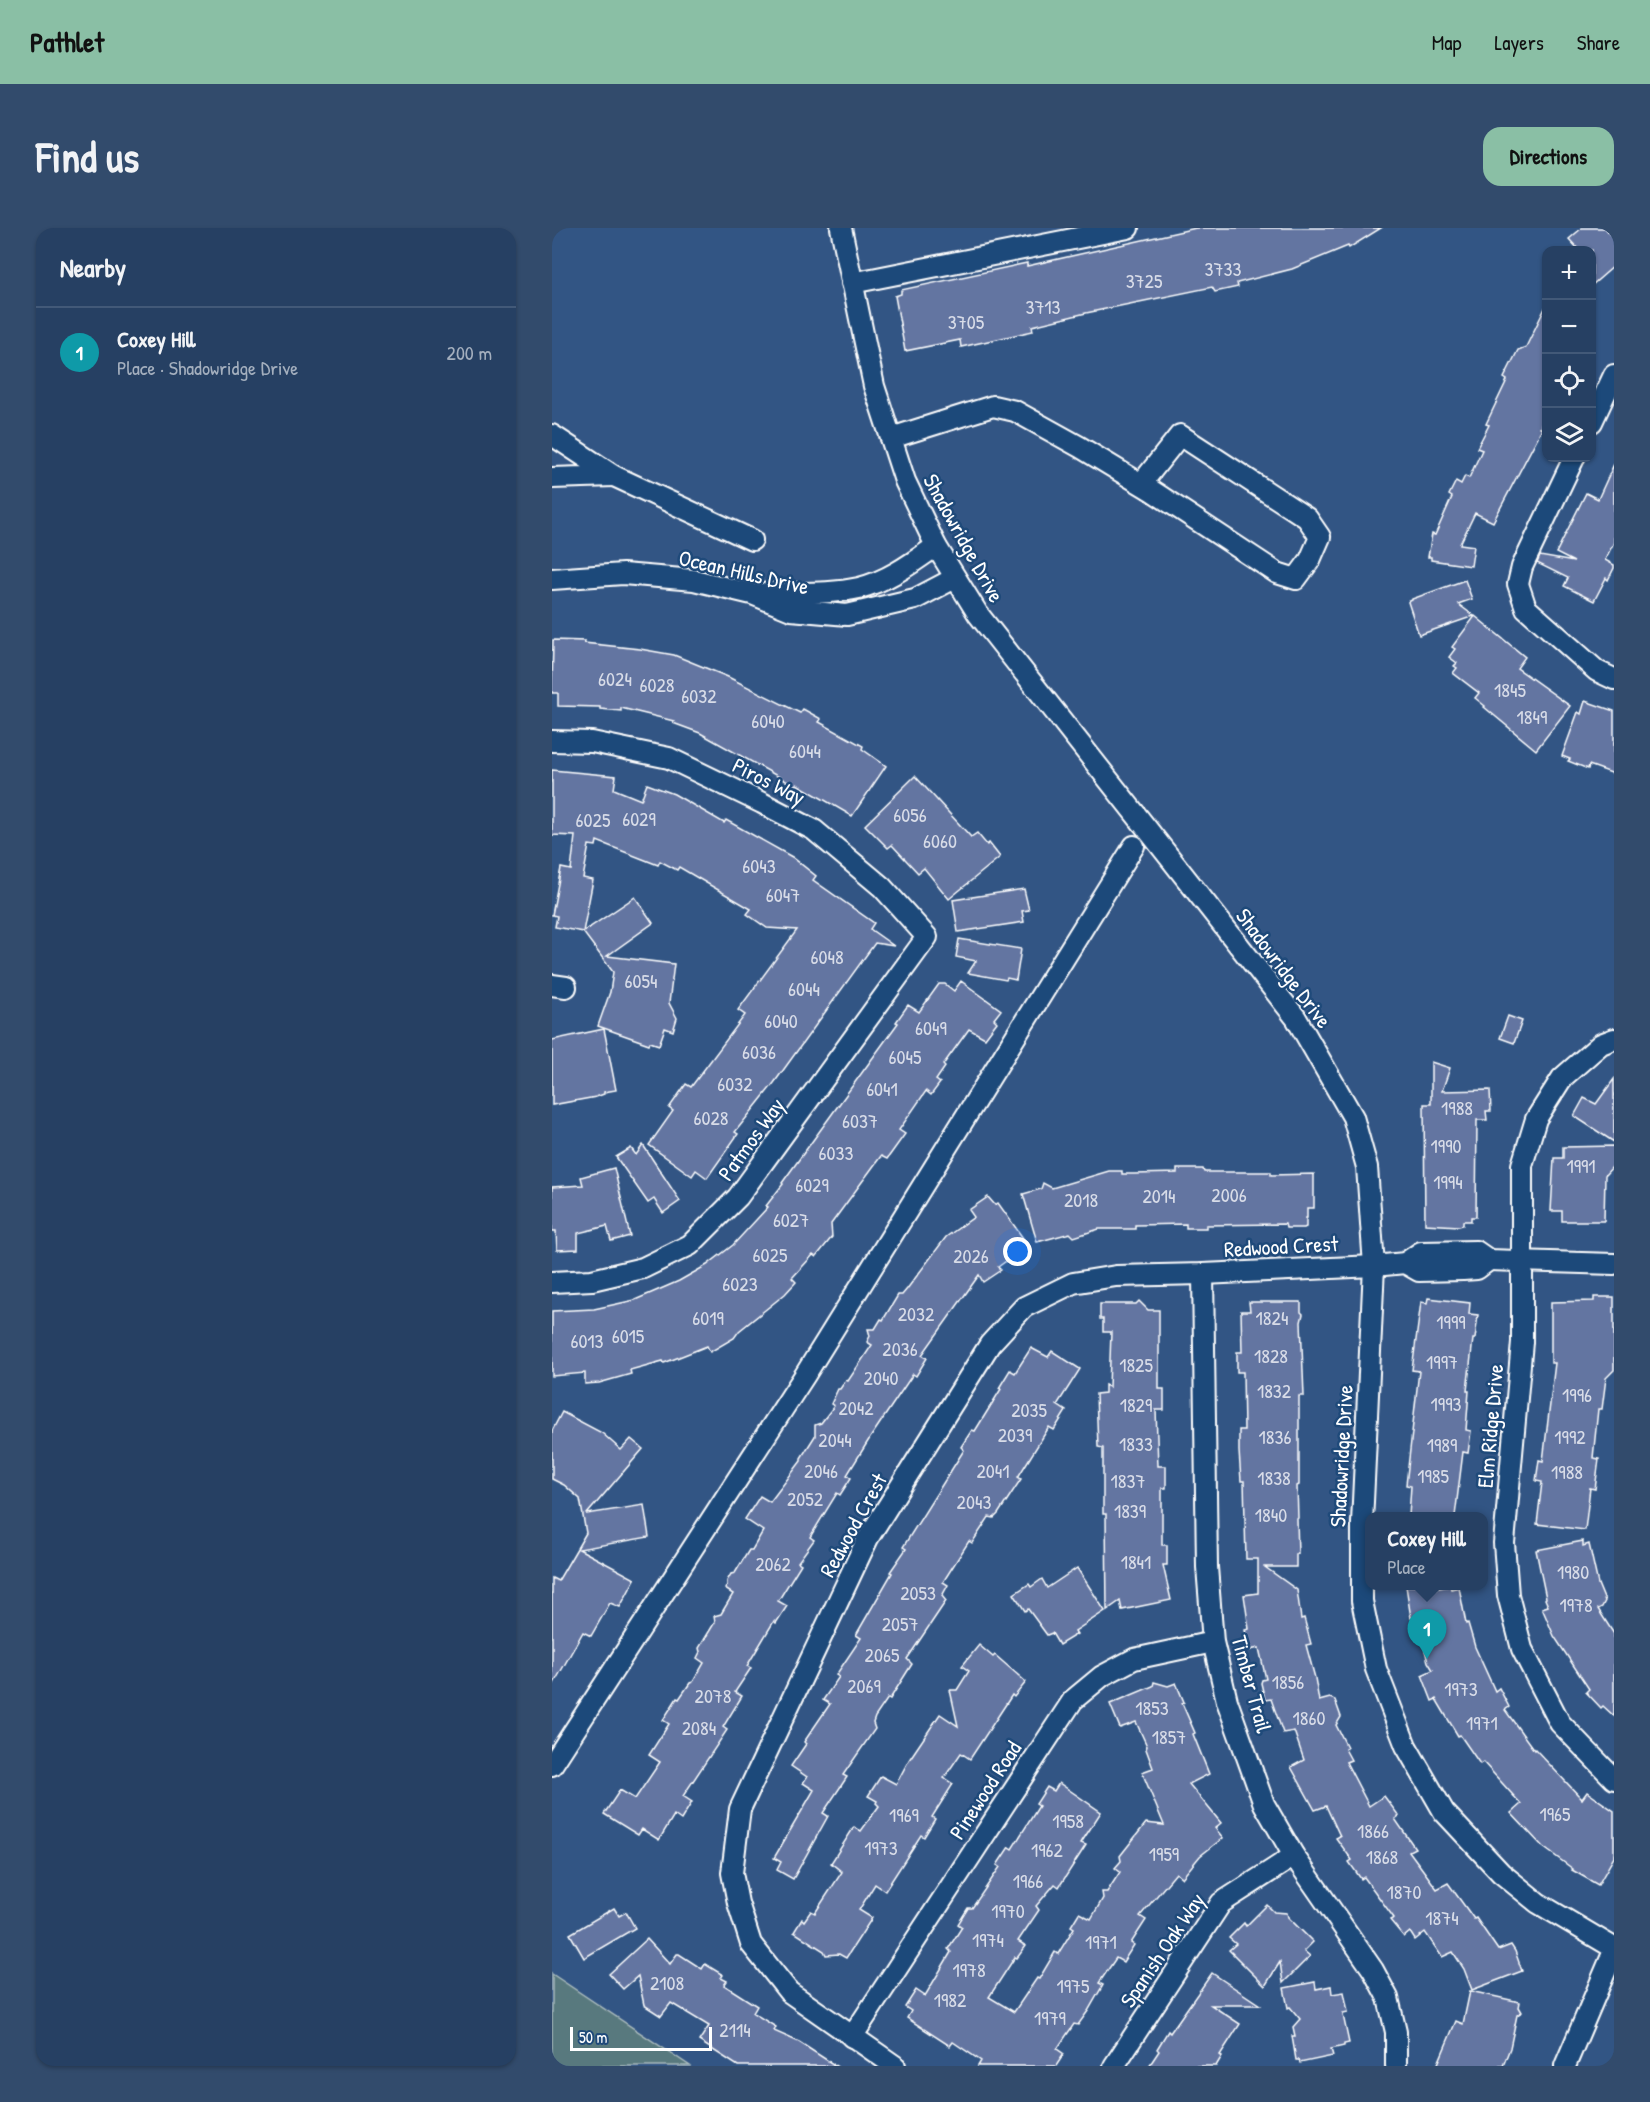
<!DOCTYPE html>
<meta charset="utf-8">
<style>
body{margin:0;font-family:"Patrick Hand",sans-serif;background:#324b6c;color:#f1f3f6}
.controls{position:absolute;right:18px;top:18px;display:grid;overflow:hidden;border-radius:12px;box-shadow:0 2px 4px #0004}
.controls button{width:54px;height:54px;display:grid;place-items:center;padding:0;border:0;border-bottom:2px solid #425978;background:#264063;color:#f1f3f6;font:30px sans-serif}
.scale{position:absolute;left:18px;bottom:15px;width:142px;box-sizing:border-box;padding-left:6px;border:3px solid #fff;border-top:0;font-size:16px;line-height:21px;white-space:nowrap;color:#fff;-webkit-text-stroke:4px #1f4a7a;paint-order:stroke}
.you{position:absolute;left:466px;top:1024px;width:21px;height:21px;margin:-15px;border:4px solid #fff;border-radius:50%;background:#1a73e8;box-shadow:0 0 0 9px #1a73e833}
.badge{display:grid;place-items:center;width:39px;height:39px;border-radius:50%;background:#8abfa5;color:#fff;font-size:20px;font-weight:700}
.pin{position:absolute;translate:-50% -50px;filter:drop-shadow(0 2px 3px #0008)}
.pin::after{content:'';position:absolute;top:32px;width:21px;height:18px;background:inherit;clip-path:polygon(0 0,100% 0,50% 100%)}
.popup{position:absolute;left:813px;top:1284px;width:123px;height:78px;box-sizing:border-box;display:grid;place-content:center;border-radius:12px;background:#264063;filter:drop-shadow(0 2px 4px #0005);font-size:20px;white-space:nowrap;color:#a4afbe}
.popup b{font-size:22px;color:#f1f3f6}
.popup::after{content:'';position:absolute;left:50%;top:100%;margin-left:-12px;border:12px solid transparent;border-top-color:#264063}
.list{margin:0;padding:0;list-style:none}
h2{display:flex;justify-content:space-between;align-items:center;height:78px;margin:0;padding:0 24px;font-size:26px}
h2 small{font-size:20px;font-weight:400;color:#a4afbe}
.list li{display:grid;grid-template-columns:39px 1fr auto;gap:18px;align-items:center;box-sizing:border-box;height:90px;padding:0 24px;border-top:2px solid #425978}
.list b{display:block;font-size:22px;white-space:nowrap}
.list p{margin:0;font-size:20px;white-space:nowrap;color:#a4afbe}
.list em{font-size:20px;font-style:normal;color:#a4afbe}
.icon{flex:none;width:33px;height:33px;fill:none;stroke:currentColor;stroke-width:2;stroke-linecap:round;stroke-linejoin:round}
.map{position:relative;flex:none;width:1062px;height:1838px;overflow:hidden;border-radius:18px}
header{display:flex;align-items:center;gap:36px;box-sizing:border-box;height:84px;padding:0 30px;background:#8abfa5;color:#111}
header strong{font-size:28px}
nav{display:flex;gap:33px;margin-inline-start:auto;font-size:21px}
.intro{display:flex;align-items:center;justify-content:space-between;box-sizing:border-box;height:144px;padding:0 36px}
h1{margin:0;font-size:42px}
.button{padding:15px 27px;border-radius:18px;background:#8abfa5;color:#111;font-size:21px;font-weight:700}
main{display:flex;gap:36px;padding:0 36px}
aside{flex:1;background:#264063;border-radius:18px;box-shadow:0 2px 4px #0004}
.map>svg:first-child{display:block}
</style>
<header>
<strong>Pathlet</strong>
<nav><a>Map</a><a>Layers</a><a>Share</a></nav>
</header>
<div class="intro"><h1>Find us</h1><a class="button">Directions</a></div>
<main>
<aside>
<h2>Nearby<small></small></h2>
<ul class="list">
<li><span class="badge" style="background:#0f9aa8">1</span><div><b>Coxey Hill</b><p>Place · Shadowridge Drive</p></div><em>200 m</em></li>
</ul>
</aside>
<div class="map">
<svg width="1062" height="1838" viewBox="0 0 1062 1838">
<rect width="100%" height="100%" fill="#325584"/>
<filter id="ink" filterUnits="userSpaceOnUse"><feTurbulence type="fractalNoise" baseFrequency=".0167" numOctaves="2"/><feDisplacementMap in="SourceGraphic" scale="12" xChannelSelector="R" yChannelSelector="G"/><feConvolveMatrix kernelMatrix="1 2 1 2 8 2 1 2 1" color-interpolation-filters="sRGB"/></filter>
<g filter="url(#ink)">
<path fill="#59797e" stroke="#acbcbe" stroke-width="1.5" d="M0 1746 138 1838H0Z"/>
<g fill="#6475a1" stroke="#fff" stroke-width="1.5">
<path d="M644 0H829L797 20 796 18 740 41 685 55 686 59 663 64 660 59 534 85 480 98 481 103 409 119 408 112 353 123 343 68 349 66V62L475 35V38Z"/>
<path d="M1030 0H1053L1062 10V38L1040 57V22H1027L1017 11Z"/>
<path d="M994 78V186L988 200 990 201 941 294 923 285 908 316 922 318 919 338 879 332V329H876L880 306 883 307 900 269 897 267 904 253 909 256 913 248 917 250 930 222 925 220 937 197 934 196 955 152 952 150 966 122 974 119Z"/>
<path d="M1062 236V314L1053 332 1062 337V340L1056 352 1054 350 1042 373 1012 358 1016 350 985 335 988 328 1022 334 1004 325 1034 265 1046 271Z"/>
<path d="M913 352 920 371 906 376 922 388 867 407 856 374 860 372V371Z"/>
<path d="M923 388 973 429 965 440 1018 478 984 522 932 479 933 478 923 470 927 465 901 445 905 440 902 438 905 435 897 429 903 421 900 419Z"/>
<path d="M1 412 33 413 32 415 88 421 122 427 176 449 248 485 251 481 269 491 267 494 311 518 310 521 334 538 300 588 245 556 243 558 148 505 121 495 122 493 69 480V483L48 481V479L6 478V465H0Z"/>
<path d="M1033 473 1062 483V546L1037 537 1036 541 1016 533 1018 531 1010 528 1026 484 1029 486Z"/>
<path d="M0 542 64 548 62 561 89 572 95 556 122 566 172 595 174 592 240 629 264 648 261 652 322 695 318 701 342 718 323 715 222 855 183 904 186 906 155 950 144 942 140 948 97 917 121 883 117 880 134 856 139 859 193 787 186 782 245 702 215 700 195 686 199 681 127 639 125 642 108 633 106 637 45 613 44 618 37 617 31 650 41 652 31 704 3 699 5 688 0 687 9 640 19 642 23 608 0 607Z"/>
<path d="M363 548 419 609 425 605 435 617 437 615 448 629 397 671 372 640 366 645 340 617 336 620 313 597Z"/>
<path d="M472 661 477 682 470 683 472 694 406 704 401 672Z"/>
<path d="M83 669 101 695 55 728 122 736 117 775 125 790 121 803 113 800 107 817 98 814 97 816 46 798 58 764 61 744 31 704Z"/>
<path d="M407 711 469 721 464 752 455 750 454 752 416 745 424 733 404 729Z"/>
<path d="M409 753 449 782 442 791 445 794 433 810 417 801 391 837 393 839 384 852 388 855 379 867 374 863 347 902 353 906 335 931 329 928 279 996 280 1009 264 1029 261 1027 240 1050 244 1054 233 1066 187 1103 182 1110 158 1124 155 1118 112 1135 111 1133 78 1142 79 1146 47 1155 33 1156V1145L0 1148V1083L42 1081 83 1072 127 1053 155 1037 181 1017 216 979 214 978 231 956 230 955 346 795 344 794 356 777 367 784 387 756H393L402 763Z"/>
<path d="M956 788 970 793 962 815 948 810Z"/>
<path d="M52 801 64 862 52 864V866L44 869 0 877V812Z"/>
<path d="M879 834 898 840 890 863 938 862 939 883H934L935 892H925L924 989H919V993H911V997L907 998 873 996 872 876H879Z"/>
<path d="M1062 851V914L1022 888 1032 870 1044 876Z"/>
<path d="M91 917 128 973 111 985 102 971 96 975 64 929 79 920 84 927Z"/>
<path d="M1062 918V937L1053 947 1052 993H1010V983H999L1002 930H1011V919Z"/>
<path d="M62 940 78 1008 59 1013 55 998 26 1005V1021L5 1022 4 1003H0V959L31 957 29 949Z"/>
<path d="M625 941H651L652 944H719V947L762 946V980H755V990H754V999L752 1000H734L733 996 654 997V1000H634V996L583 997V1001H547L522 1009 518 1005 485 1014 471 966 489 961 491 955 500 960 557 943H570V946H582L625 945Z"/>
<path d="M436 969 443 977 446 975 476 1017 446 1039 449 1042 431 1054 427 1047 370 1127 375 1130 364 1148 361 1146 318 1210 295 1247 299 1250 288 1267 285 1265 258 1309 262 1312 246 1334 249 1336 226 1373 235 1378 224 1395 222 1393 195 1438 199 1440 183 1464 190 1468 171 1499 175 1502 131 1568 140 1574 129 1592 122 1587 107 1612 90 1601 86 1607 52 1586 68 1562 83 1571 108 1534 97 1527 117 1496 111 1492 125 1470 127 1471 138 1455 141 1454 152 1435 145 1430 148 1424 147 1420 163 1394 162 1388 169 1386 181 1366 173 1361 175 1357V1353L179 1346 183 1345 197 1322H200L211 1303 193 1291 208 1268 218 1274 249 1233V1230L263 1208V1197L269 1195 282 1178 279 1176 286 1161H288L294 1152 296 1153 320 1117 315 1114 318 1108 316 1101H323L329 1091 331 1092 346 1067H350L355 1061 394 1009 422 989 417 982Z"/>
<path d="M1042 1069H1062V1142L1054 1150 1050 1181H1046L1041 1230 1047 1231 1043 1261 1038 1260 1033 1302 985 1296 990 1254 984 1253 987 1232 991 1233 1003 1135H999V1074L1042 1073Z"/>
<path d="M876 1070 918 1075 917 1086 926 1087 923 1111H921L915 1163H917L914 1202 919 1203 916 1225 911 1224 903 1288H857L859 1258 854 1257 867 1143 860 1142 869 1074 875 1075Z"/>
<path d="M587 1073 596 1082H607V1161H612V1182H604L606 1238H614V1260H610V1317H615V1337H611L619 1372 570 1382 568 1373 555 1382 554 1286H551V1220L546 1219 544 1166 553 1165V1157L557 1159 559 1104H551V1091H548V1076H584Z"/>
<path d="M697 1074H749V1084L751 1086 749 1094 752 1168H747V1257L745 1258 746 1290 745 1291 746 1326H744V1339H713L745 1362 749 1391 752 1390 759 1416 754 1417 763 1450 767 1473 778 1470 783 1472 789 1489 784 1497 795 1519 793 1521 799 1532 794 1534 817 1578 832 1568 847 1588 843 1591 863 1620 857 1623 885 1661 896 1655 922 1691 924 1690 946 1722 959 1717 963 1723 970 1743 920 1762 912 1741 901 1724 890 1729 873 1704 863 1712 858 1704 852 1709 838 1692 842 1690 812 1649 809 1651 797 1634 800 1632 784 1610 788 1608 774 1578 763 1582 739 1539 752 1532 742 1503 731 1505 719 1471 713 1472 709 1455 710 1452 714 1451 707 1420 698 1422 693 1402 697 1401 692 1367 706 1365V1331H694L692 1253H689L687 1223V1202H692L691 1144H685V1124H690L689 1083H698Z"/>
<path d="M479 1120 496 1129 500 1123 528 1141 505 1177 514 1183 502 1202 497 1199 466 1249 469 1251 446 1286 442 1290 437 1289 420 1315 417 1313 391 1354 396 1357 390 1368 394 1373 355 1431 360 1436 338 1471 336 1470 323 1489 321 1495 323 1501 291 1547 295 1549 271 1585 276 1588 241 1651 225 1642 229 1634 222 1630 262 1562 251 1555 255 1549 239 1538 254 1516 252 1514 278 1476 271 1472 287 1449 284 1447 309 1410 304 1407 340 1345 338 1344 354 1321 351 1319 412 1222 409 1219 420 1202 423 1203 449 1161 447 1160 458 1142 463 1145Z"/>
<path d="M10 1184 50 1205 69 1222 79 1211 91 1221 35 1286 92 1277 97 1309 27 1321 83 1351 68 1379 58 1375 39 1408 31 1404 0 1459V1350L6 1353 34 1305 28 1271 12 1257 0 1251V1203Z"/>
<path d="M1031 1313V1318L1037 1316 1046 1356 1053 1373 1050 1379 1046 1381 1062 1406V1488L1051 1478 1049 1480 1034 1464 1037 1461 1002 1408 990 1380 996 1378 993 1371 994 1370 984 1322Z"/>
<path d="M525 1340 553 1383 523 1403 525 1406 507 1417 500 1405 495 1407 476 1381 473 1383 462 1366 477 1356 479 1359 490 1351 495 1360Z"/>
<path d="M854 1358H876L877 1362 898 1358 899 1361 907 1359 914 1396 916 1395 923 1419 943 1463 947 1460 957 1479 953 1482 982 1522 983 1521 1030 1571 1035 1564 1062 1583V1629L1046 1657 1020 1642 1021 1641 991 1619 959 1585 969 1576 931 1534 928 1536 908 1507 906 1508 884 1471 880 1473 870 1447 881 1442 876 1434 864 1389 859 1390Z"/>
<path d="M427 1417 441 1429 443 1427 474 1454 462 1469 460 1467 418 1531 409 1525 392 1550 401 1556 380 1589 383 1591 372 1609 369 1607 333 1663 323 1656 307 1682 320 1690 294 1730 287 1726 274 1727 272 1723 242 1704 250 1691 252 1693 259 1683 263 1685 290 1644 279 1635 302 1599 309 1603 327 1578 324 1575 325 1573 316 1568 329 1548 344 1556 357 1532 388 1486 406 1498 398 1462H405L417 1443 410 1438Z"/>
<path d="M602 1454 616 1458 624 1455 632 1474 630 1475 643 1505 641 1506 657 1546 637 1556 669 1595 663 1600 671 1610 648 1628 630 1650 624 1645 588 1688 594 1692 579 1715 582 1717 571 1734 564 1730 547 1755 551 1757 536 1783 526 1797 522 1796 505 1821 512 1826 504 1838H426L429 1833 401 1814 398 1818 355 1790 359 1783 353 1779 364 1762 373 1768 399 1724 396 1721 410 1699 406 1696 416 1680H420L448 1639 445 1637 457 1619 460 1621 487 1578 484 1576 495 1559 502 1563 507 1555 549 1584 529 1615 534 1617 507 1659 503 1656 484 1678 487 1682 466 1713 474 1718 465 1730 463 1729 437 1769 462 1784 485 1750 487 1751 503 1724 506 1726 522 1700 519 1698 527 1685 539 1691 551 1670 550 1664H555L568 1644 563 1640 569 1633 568 1628 583 1609 594 1595 612 1597 590 1544 601 1540 594 1521 595 1518 584 1494 568 1500 558 1476 601 1458Z"/>
<path d="M715 1677 722 1684 735 1685 736 1689 761 1714 752 1723 758 1728 731 1755 728 1734 713 1758 677 1722 684 1716 677 1710 692 1695 694 1698Z"/>
<path d="M62 1680 67 1688 74 1684 83 1700 32 1730 18 1706Z"/>
<path d="M95 1711 118 1736 125 1726H127L150 1741 153 1736 171 1747 169 1750 175 1753 172 1757 205 1778 201 1785 224 1799 222 1803 247 1814 284 1838H186L147 1813 157 1798 119 1775 109 1788 92 1777 86 1748 71 1761 57 1746Z"/>
<path d="M660 1745 708 1777H659L688 1796 668 1827 670 1828 664 1838H597L607 1823 605 1821 616 1803 618 1805Z"/>
<path d="M763 1754 764 1761 779 1758 780 1766 792 1764 796 1784 791 1785V1787L797 1815 792 1816V1818L779 1821 781 1828 748 1835 747 1832H744L740 1808H743L741 1799 748 1791 738 1779 736 1780 732 1760Z"/>
<path d="M918 1763 968 1774 967 1779 970 1784 965 1787 958 1820 951 1838H885L904 1793 911 1796Z"/>
</g>
<g fill="none" stroke-linecap="round" stroke-linejoin="round">
<defs>
<g id="minor">
<path d="M289 0 322 158 353 253 384 318 426 386 744 790 801 889 815 939 822 1038 810 1295V1373L824 1441 854 1518 892 1584 949 1645 986 1675 1062 1720"/>
<path d="M300 55 576 0"/>
<path d="M1040 194 1062 147"/>
<path d="M0 207 62 248 0 250"/>
<path d="M339 210 441 178 463 183 528 219 599 262 725 345 744 351 758 332 768 309 755 290 628 207 589 256"/>
<path d="M1022 230 970 339 966 356 974 380 1045 443 1062 451"/>
<path d="M62 248 200 312"/>
<path d="M0 351 71 346 142 352 200 366 239 382 295 387 363 371 403 350"/>
<path d="M209 366C241 364 275 367 307 360 336 353 360 335 384 318"/>
<path d="M0 513 40 514 117 530 210 575 262 602 330 659 375 709 186 969 138 1017 91 1040 40 1052 0 1054"/>
<path d="M0 757 14 759"/>
<path d="M1062 811 1049 816 1010 850 984 891 970 937V1114L952 1315 956 1367 970 1421 1008 1495 1062 1551"/>
<path d="M853 1035 867 1043 911 1042 925 1041 937 1032"/>
<path d="M651 1046 655 1339 661 1414 675 1473 712 1576 742 1628 821 1742 836 1770 844 1804V1838"/>
<path d="M0 1537 253 1147 582 618"/>
<path d="M300 1809 521 1472 550 1448 582 1431 661 1414"/>
<path d="M343 1838 237 1764 199 1716 186 1675 180 1645 188 1581 316 1310 438 1116 472 1079 521 1055 564 1048 651 1046 822 1038 853 1035 869 1024 924 1023 937 1032 1062 1036"/>
<path d="M562 1838 669 1675 742 1628"/>
<path d="M1013 1838 1062 1723"/>
</g>
</defs>
<use href="#minor" stroke="#fff" stroke-width="24"/>
<use href="#minor" stroke="#1f4a7a" stroke-width="20"/>
</g>
</g>
<g text-anchor="middle" dominant-baseline="central" stroke-width="5" stroke-linejoin="round" paint-order="stroke">
<g font-size="20" fill="#d8dce8">
<text x="671" y="40">3733</text>
<text x="592" y="52">3725</text>
<text x="491" y="78">3713</text>
<text x="414" y="93">3705</text>
<text x="63" y="450">6024</text>
<text x="105" y="456">6028</text>
<text x="958" y="461">1845</text>
<text x="147" y="467">6032</text>
<text x="980" y="488">1849</text>
<text x="216" y="492">6040</text>
<text x="253" y="522">6044</text>
<text x="358" y="586">6056</text>
<text x="87" y="590">6029</text>
<text x="41" y="591">6025</text>
<text x="388" y="612">6060</text>
<text x="207" y="637">6043</text>
<text x="231" y="666">6047</text>
<text x="275" y="728">6048</text>
<text x="89" y="752">6054</text>
<text x="252" y="760">6044</text>
<text x="229" y="792">6040</text>
<text x="379" y="799">6049</text>
<text x="207" y="823">6036</text>
<text x="353" y="828">6045</text>
<text x="183" y="855">6032</text>
<text x="330" y="860">6041</text>
<text x="905" y="879">1988</text>
<text x="159" y="889">6028</text>
<text x="308" y="892">6037</text>
<text x="894" y="917">1990</text>
<text x="284" y="924">6033</text>
<text x="1029" y="937">1991</text>
<text x="896" y="953">1994</text>
<text x="260" y="956">6029</text>
<text x="677" y="966">2006</text>
<text x="607" y="967">2014</text>
<text x="529" y="971">2018</text>
<text x="239" y="991">6027</text>
<text x="218" y="1026">6025</text>
<text x="419" y="1027">2026</text>
<text x="188" y="1055">6023</text>
<text x="364" y="1085">2032</text>
<text x="156" y="1089">6019</text>
<text x="720" y="1089">1824</text>
<text x="899" y="1093">1999</text>
<text x="76" y="1107">6015</text>
<text x="35" y="1112">6013</text>
<text x="348" y="1120">2036</text>
<text x="719" y="1127">1828</text>
<text x="890" y="1133">1997</text>
<text x="584" y="1136">1825</text>
<text x="329" y="1149">2040</text>
<text x="722" y="1162">1832</text>
<text x="1025" y="1166">1996</text>
<text x="894" y="1175">1993</text>
<text x="584" y="1176">1829</text>
<text x="304" y="1179">2042</text>
<text x="477" y="1181">2035</text>
<text x="463" y="1206">2039</text>
<text x="723" y="1208">1836</text>
<text x="1018" y="1208">1992</text>
<text x="283" y="1211">2044</text>
<text x="584" y="1215">1833</text>
<text x="890" y="1216">1989</text>
<text x="269" y="1242">2046</text>
<text x="441" y="1242">2041</text>
<text x="1015" y="1243">1988</text>
<text x="881" y="1247">1985</text>
<text x="722" y="1249">1838</text>
<text x="576" y="1252">1837</text>
<text x="253" y="1270">2052</text>
<text x="422" y="1273">2043</text>
<text x="578" y="1282">1839</text>
<text x="719" y="1286">1840</text>
<text x="584" y="1333">1841</text>
<text x="221" y="1335">2062</text>
<text x="1021" y="1343">1980</text>
<text x="366" y="1364">2053</text>
<text x="1024" y="1376">1978</text>
<text x="348" y="1395">2057</text>
<text x="330" y="1426">2065</text>
<text x="736" y="1453">1856</text>
<text x="312" y="1457">2069</text>
<text x="909" y="1460">1973</text>
<text x="161" y="1467">2078</text>
<text x="600" y="1479">1853</text>
<text x="757" y="1489">1860</text>
<text x="930" y="1494">1971</text>
<text x="147" y="1499">2084</text>
<text x="617" y="1508">1857</text>
<text x="1003" y="1585">1965</text>
<text x="352" y="1586">1969</text>
<text x="516" y="1592">1958</text>
<text x="821" y="1602">1866</text>
<text x="329" y="1619">1973</text>
<text x="495" y="1621">1962</text>
<text x="612" y="1625">1959</text>
<text x="830" y="1628">1868</text>
<text x="476" y="1652">1966</text>
<text x="852" y="1663">1870</text>
<text x="456" y="1682">1970</text>
<text x="890" y="1689">1874</text>
<text x="436" y="1711">1974</text>
<text x="549" y="1713">1971</text>
<text x="417" y="1741">1978</text>
<text x="115" y="1754">2108</text>
<text x="521" y="1757">1975</text>
<text x="398" y="1771">1982</text>
<text x="498" y="1789">1979</text>
<text x="183" y="1801">2114</text>
</g>
<g font-size="22" fill="#fff" stroke="#1f4a7a">
<text transform="translate(412 310) rotate(61)">Shadowridge Drive</text>
<text transform="translate(192 344) rotate(13)">Ocean Hills Drive</text>
<text transform="translate(217 553) rotate(27)">Piros Way</text>
<text transform="translate(732 740) rotate(53)">Shadowridge Drive</text>
<text transform="translate(199 911) rotate(-54)">Patmos Way</text>
<text transform="translate(729 1018) rotate(-3)">Redwood Crest</text>
<text transform="translate(938 1198) rotate(-85)">Elm Ridge Drive</text>
<text transform="translate(789 1228) rotate(-87)">Shadowridge Drive</text>
<text transform="translate(301 1297) rotate(-61)">Redwood Crest</text>
<text transform="translate(700 1456) rotate(75)">Timber Trail</text>
<text transform="translate(433 1562) rotate(-57)">Pinewood Road</text>
<text transform="translate(610 1722) rotate(-56)">Spanish Oak Way</text>
</g>
</g>
</svg>
<div class="controls">
<button>+</button>
<button>−</button>
<button><svg class="icon" aria-label="locate" viewBox="0 0 24 24"><circle cx="12" cy="12" r="6"/><path d="M12 2v4M12 18v4M2 12h4M18 12h4"/></svg></button>
<button><svg class="icon" aria-label="layers" viewBox="0 0 24 24"><path d="M12 4l9 5-9 5-9-5zM3 14l9 5 9-5"/></svg></button>
</div>
<div class="scale">50 m</div>
<div class="you"></div>
<div class="pin badge" style="left:875px;top:1431px;background:#0f9aa8">1</div>
<div class="popup"><b>Coxey Hill</b>Place</div>
</div>
</main>
